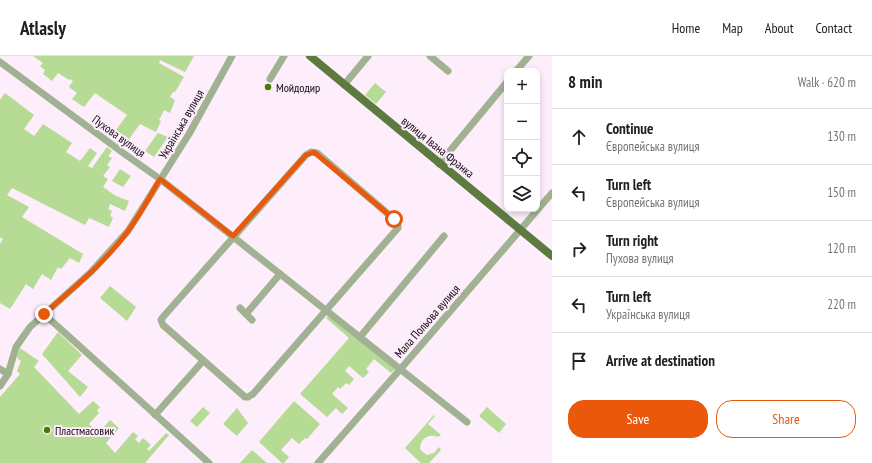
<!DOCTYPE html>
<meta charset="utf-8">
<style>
body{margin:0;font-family:"PT Sans Narrow",sans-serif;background:#f6f6f6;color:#202124}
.controls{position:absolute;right:12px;top:12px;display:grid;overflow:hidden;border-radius:8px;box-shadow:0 2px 6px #0003}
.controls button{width:36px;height:36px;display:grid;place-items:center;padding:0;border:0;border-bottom:1px solid #e0e0e0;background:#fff;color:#202124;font:20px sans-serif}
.stop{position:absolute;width:12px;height:12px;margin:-9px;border:3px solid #ea580c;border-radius:50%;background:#fff}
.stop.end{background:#ea580c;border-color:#fff;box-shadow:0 1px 4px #0008}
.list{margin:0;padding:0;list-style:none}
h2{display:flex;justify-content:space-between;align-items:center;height:52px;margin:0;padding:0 16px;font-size:17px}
h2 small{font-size:13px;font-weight:400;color:#757577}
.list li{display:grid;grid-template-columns:26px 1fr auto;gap:12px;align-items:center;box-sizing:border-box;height:56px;padding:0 16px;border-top:1px solid #e0e0e0}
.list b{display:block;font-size:15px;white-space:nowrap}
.list p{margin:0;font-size:13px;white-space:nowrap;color:#757577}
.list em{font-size:13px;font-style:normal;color:#757577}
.actions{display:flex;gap:8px;padding:12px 16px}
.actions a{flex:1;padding:9px 0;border:1px solid #ea580c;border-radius:16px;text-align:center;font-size:14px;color:#ea580c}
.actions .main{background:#ea580c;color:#fff}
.icon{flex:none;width:22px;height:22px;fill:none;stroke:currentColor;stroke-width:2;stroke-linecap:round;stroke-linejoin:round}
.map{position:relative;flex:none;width:552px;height:407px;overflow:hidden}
header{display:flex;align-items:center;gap:24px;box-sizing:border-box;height:56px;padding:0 20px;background:#fff;border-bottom:1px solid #e0e0e0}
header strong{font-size:19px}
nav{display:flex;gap:22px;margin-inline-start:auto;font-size:14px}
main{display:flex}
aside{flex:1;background:#fff}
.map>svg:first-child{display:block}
</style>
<header>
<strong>Atlasly</strong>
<nav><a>Home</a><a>Map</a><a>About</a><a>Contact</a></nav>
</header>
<main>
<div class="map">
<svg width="552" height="407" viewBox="0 0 552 407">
<rect width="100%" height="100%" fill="#feedfb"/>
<g fill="#b5db94">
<path d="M33 0H194L185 16 160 4 159 7 184 21 175 36H173L170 41 175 44 170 57 164 54 159 64 161 65 156 76 140 68 129 83 116 74 127 59 95 37 84 51 72 43 77 37 69 31 73 25 70 23 69 24 58 17 52 25 43 18 45 14 40 10 43 7Z"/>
<path d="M375 27 386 36 376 48 365 39Z"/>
<path d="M5 37 34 59 24 73 34 80 43 68 72 87 66 96 80 105 90 92 97 97 88 110 92 112 107 91 112 95 108 100 112 102 107 109 110 111 103 120 108 123 103 131 116 140 129 145 125 155 110 148 108 153 112 155 110 160 113 162 109 171 89 162 85 169 12 132 7 139 29 151 22 161 83 198 79 207 70 202 61 213 58 211 51 224 42 218 33 233 26 228 10 253 0 247V188L3 183 0 181V44Z"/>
<path d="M158 77 168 81 154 101 145 95Z"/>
<path d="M120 113 131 120 123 131 112 125Z"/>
<path d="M110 230 136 251 127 265 100 242Z"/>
<path d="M328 260 395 313 391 317 374 303 366 313 369 316 363 322 349 310 345 315 354 323 349 329 346 327 340 333 338 331 332 338 348 352 342 358 336 352 327 361 300 338 349 282 326 262Z"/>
<path d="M58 276 82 299 68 315 88 331 80 341 42 298Z"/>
<path d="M20 292 39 305 34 311 79 358 93 345 100 351 97 354 99 357 89 368 98 378 110 364 119 372 106 387 115 397 133 376 138 380 135 383 139 387 143 382 151 389 147 393 149 395 166 377 169 379 145 407H0V341L20 318 17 315 21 305 18 303 17 299Z"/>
<path d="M294 345 320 368 307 383 305 382 299 388 292 382 281 394 289 401 284 407H282L259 386Z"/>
<path d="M203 351 210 357 197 371 190 365Z"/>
<path d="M487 351 506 368 499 377 479 360Z"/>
<path d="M237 352 248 367 237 380 223 368Z"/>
<path d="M434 359 435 360 428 368 441 379 438 381C429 377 420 382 420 393L423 396 427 399 434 397 439 391 441 394 429 407H421L405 392Z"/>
<path d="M252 394 267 407H240Z"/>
</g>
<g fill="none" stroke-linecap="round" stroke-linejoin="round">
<g stroke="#a1b293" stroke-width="7">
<path d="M430 0 448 15"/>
<path d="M0 6 126 99 160 123 467 366"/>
<path d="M516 15 529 0"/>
<path d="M270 23 284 0"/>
<path d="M344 29 368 0"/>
<path d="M311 96 317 97 394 163 398 169V172L253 338 248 341H245L163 269 161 264 163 261 306 99Z"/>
<path d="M439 108 507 26"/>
<path d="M240 252 252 264"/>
<path d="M44 258 209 407"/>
<path d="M246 258 280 218"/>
<path d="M360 281 444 180"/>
<path d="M0 313 8 318"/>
<path d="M0 330 8 318 16 291 30 271 91 216 128 175 189 78 232 0"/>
<path d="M155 359 203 305"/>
<path d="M318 407 404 309 552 137"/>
</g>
<path stroke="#5d7b41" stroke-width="8" d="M310 0 552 200"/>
</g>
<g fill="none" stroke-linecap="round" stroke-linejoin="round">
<path stroke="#ea580c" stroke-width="5" d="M44 258C73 232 105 207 128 175 140 159 150 140 160 123L233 180 306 99 314 96 394 163"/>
</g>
<g fill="#4c7a00" stroke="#feedfb" stroke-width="1.5">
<circle cx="268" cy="31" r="4"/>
<circle cx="47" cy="374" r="4"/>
</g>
<g text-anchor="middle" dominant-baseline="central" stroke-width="4" stroke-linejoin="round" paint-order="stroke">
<g font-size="12" fill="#120911" stroke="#feedfb" text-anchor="start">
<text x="276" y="31">Мойдодир</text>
<text x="55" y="374">Пластмасовик</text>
</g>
<g font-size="12" fill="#120911" stroke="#feedfb">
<text transform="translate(181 68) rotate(-60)">Українська вулиця</text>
<text transform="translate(119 80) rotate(36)">Пухова вулиця</text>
<text transform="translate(438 91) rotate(39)">вулиця Івана Франка</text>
<text transform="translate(427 265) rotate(-49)">Мала Польова вулиця</text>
</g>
</g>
</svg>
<div class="controls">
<button>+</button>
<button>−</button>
<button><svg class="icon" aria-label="locate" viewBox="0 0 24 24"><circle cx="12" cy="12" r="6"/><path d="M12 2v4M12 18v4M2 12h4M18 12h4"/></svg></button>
<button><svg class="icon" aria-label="layers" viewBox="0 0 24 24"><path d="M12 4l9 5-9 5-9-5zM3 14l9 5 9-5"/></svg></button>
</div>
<div class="stop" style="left:394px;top:163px"></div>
<div class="stop end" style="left:44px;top:258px"></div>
</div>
<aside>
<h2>8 min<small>Walk · 620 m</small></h2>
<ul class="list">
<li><svg class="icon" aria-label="ahead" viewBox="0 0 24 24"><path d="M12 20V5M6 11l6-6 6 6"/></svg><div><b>Continue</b><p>Європейська вулиця</p></div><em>130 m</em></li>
<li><svg class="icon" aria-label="left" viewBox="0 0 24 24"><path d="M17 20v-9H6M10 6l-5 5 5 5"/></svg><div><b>Turn left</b><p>Європейська вулиця</p></div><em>150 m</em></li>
<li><svg class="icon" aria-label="right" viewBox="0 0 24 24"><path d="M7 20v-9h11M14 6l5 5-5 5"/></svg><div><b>Turn right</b><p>Пухова вулиця</p></div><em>120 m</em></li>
<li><svg class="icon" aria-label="left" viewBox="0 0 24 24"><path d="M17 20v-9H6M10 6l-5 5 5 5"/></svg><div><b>Turn left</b><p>Українська вулиця</p></div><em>220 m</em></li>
<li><svg class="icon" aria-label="arrive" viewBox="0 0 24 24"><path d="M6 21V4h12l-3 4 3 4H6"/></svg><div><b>Arrive at destination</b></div></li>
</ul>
<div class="actions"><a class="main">Save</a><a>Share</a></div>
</aside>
</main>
